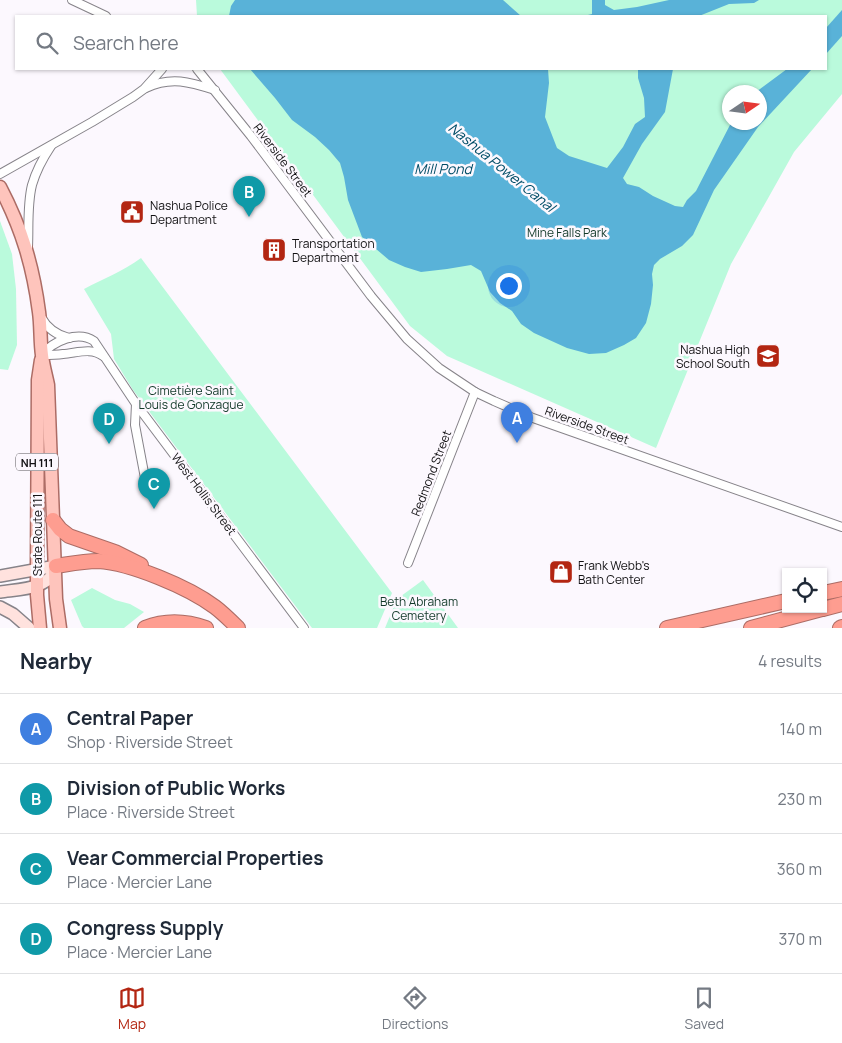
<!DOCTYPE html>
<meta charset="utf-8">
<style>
body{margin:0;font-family:Manrope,sans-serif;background:#f2f2f3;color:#1f2937}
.controls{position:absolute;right:15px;bottom:15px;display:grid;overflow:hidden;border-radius:0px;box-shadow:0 1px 4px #0004}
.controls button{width:45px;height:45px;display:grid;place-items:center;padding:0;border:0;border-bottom:1px solid #e0e1e3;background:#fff;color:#1f2937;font:25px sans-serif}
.compass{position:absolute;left:722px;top:85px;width:45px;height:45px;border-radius:50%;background:#fff;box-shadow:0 1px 4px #0004;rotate:77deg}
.you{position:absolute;left:508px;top:285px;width:18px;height:18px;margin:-12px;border:4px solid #fff;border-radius:50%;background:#1a73e8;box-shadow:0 0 0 8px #1a73e833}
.badge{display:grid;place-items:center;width:32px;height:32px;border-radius:50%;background:#b32612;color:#fff;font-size:16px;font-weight:700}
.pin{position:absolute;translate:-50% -41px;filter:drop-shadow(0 1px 2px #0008)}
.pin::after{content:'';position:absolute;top:26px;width:18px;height:15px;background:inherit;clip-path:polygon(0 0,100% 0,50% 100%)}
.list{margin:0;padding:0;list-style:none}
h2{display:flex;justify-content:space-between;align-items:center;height:65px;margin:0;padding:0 20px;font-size:21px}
h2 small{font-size:16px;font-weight:400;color:#747a83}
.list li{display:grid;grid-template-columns:32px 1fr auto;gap:15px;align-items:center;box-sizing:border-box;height:70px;padding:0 20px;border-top:1px solid #e0e1e3}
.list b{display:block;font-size:19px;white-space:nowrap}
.list p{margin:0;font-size:16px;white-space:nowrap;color:#747a83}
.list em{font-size:16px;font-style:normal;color:#747a83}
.icon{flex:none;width:28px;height:28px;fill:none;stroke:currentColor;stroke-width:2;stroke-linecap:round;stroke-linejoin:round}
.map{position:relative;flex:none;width:842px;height:628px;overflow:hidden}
.search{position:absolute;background:#fff;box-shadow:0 1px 4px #0004;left:15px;right:15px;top:15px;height:55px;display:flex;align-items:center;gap:12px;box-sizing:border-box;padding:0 18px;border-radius:0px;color:#747a83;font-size:19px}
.sheet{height:345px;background:#fff}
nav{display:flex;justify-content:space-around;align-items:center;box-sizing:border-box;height:70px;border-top:1px solid #e0e1e3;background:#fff;font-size:14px;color:#747a83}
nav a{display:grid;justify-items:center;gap:2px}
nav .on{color:#b32612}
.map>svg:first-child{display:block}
</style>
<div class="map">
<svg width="842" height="628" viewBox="0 0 842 628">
<rect width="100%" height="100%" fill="#fcf8fe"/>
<g fill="#bafadc" fill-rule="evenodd">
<path d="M196 0H842V94L794 152 731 264 656 448 447 356 410 326 220 69H826V16H197ZM730 92H760V122H730Z"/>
<path d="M0 221 12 254 16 289 17 345 8 370 0 369Z"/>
<path d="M141 258 392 593 377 628H312L133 390 114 359 111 334 84 289C103 279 123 271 141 258Z"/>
<path d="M423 580 458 628H385L397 599Z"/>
<path d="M92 588 115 600 130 604 144 612 124 628H84L82 626 71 600Z"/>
</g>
<g fill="#59b2d8">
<path d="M235 0H503L521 16H229L231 6Z"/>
<path d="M592 0H605V5L614 10 637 7 669 0H759L754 3 729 4 699 16H584L592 14Z"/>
<path d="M842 10V36L826 54V28Z"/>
<path d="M250 69H548L549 83 545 117 557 148 569 156 607 168 623 147 635 124 645 117 644 98 638 78V69H673L665 112 642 144 623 178 627 184 639 187 653 196 675 206 683 207 687 200 696 191 731 123 760 122V92H756L787 69H812L758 127 714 190 693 235 682 246 660 259 654 265 652 274 653 285 651 304 646 323 636 338 624 345 606 353 589 354 567 348 534 333 521 324 512 311 500 303 490 292 481 271 471 265 447 269 421 272 405 267 389 260 362 237 348 200 344 177 340 163 329 150 315 137 292 120 275 98Z"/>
</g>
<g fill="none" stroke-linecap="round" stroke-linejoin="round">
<defs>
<g id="street">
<path d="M72 0 106 16"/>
<path d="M197 69 251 136 371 296 407 339 439 368 475 392 494 401 533 418 842 527"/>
<path d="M146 88C171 76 190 82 215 90"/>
<path d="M0 174 92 122 133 97 144 89 162 69"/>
<path d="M28 247C29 227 27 205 32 185 36 171 43 158 51 146"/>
<path d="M41 317C47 328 56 335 69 338"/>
<path d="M42 355C53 341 78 330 94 341L136 404 304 628"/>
<path d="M42 355C49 355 56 355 63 354 77 353 91 347 103 356"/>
<path d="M136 404 135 425 145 478"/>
<path d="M408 563 475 392"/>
</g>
<g id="secondary">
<path d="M0 576 56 566C51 590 19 589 0 592"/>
<path d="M0 607 13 614 29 628"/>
</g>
<g id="primary">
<path d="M0 187C22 229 33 266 39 312 41 326 40 341 42 355 43 365 46 375 48 385L56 599 60 628"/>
<path d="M40 628 37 595V569L38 380 41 360"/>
</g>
<g id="highway">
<path d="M53 520 60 529 69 536 115 552 141 565"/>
<path d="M56 566C69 564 84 561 98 561 131 563 188 587 215 607 223 613 231 621 238 628"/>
<path d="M823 593 842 589"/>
<path d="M823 609 842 604"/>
<path d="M145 628C165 620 186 621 206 628"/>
<path d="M667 628 786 601"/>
<path d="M751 628 822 609"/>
<path d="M840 628 842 627"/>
</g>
</defs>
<use href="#street" stroke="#868389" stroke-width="10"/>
<use href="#secondary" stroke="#868389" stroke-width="14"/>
<use href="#primary" stroke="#ac6c65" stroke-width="15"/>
<use href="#highway" stroke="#ac6c65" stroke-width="16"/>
<use href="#street" stroke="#fff" stroke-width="8"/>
<use href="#secondary" stroke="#ffe2de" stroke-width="11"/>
<use href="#primary" stroke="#fec4bc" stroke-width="12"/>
<use href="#highway" stroke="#fe9d90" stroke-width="14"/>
</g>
<defs>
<symbol id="civic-square" viewBox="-11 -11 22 22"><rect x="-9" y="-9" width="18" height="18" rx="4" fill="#b32612" stroke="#fcf8fe"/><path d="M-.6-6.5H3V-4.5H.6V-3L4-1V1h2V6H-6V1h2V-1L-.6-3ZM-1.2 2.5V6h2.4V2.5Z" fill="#fff"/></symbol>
<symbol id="building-square" viewBox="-11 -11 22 22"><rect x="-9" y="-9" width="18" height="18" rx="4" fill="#b32612" stroke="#fcf8fe"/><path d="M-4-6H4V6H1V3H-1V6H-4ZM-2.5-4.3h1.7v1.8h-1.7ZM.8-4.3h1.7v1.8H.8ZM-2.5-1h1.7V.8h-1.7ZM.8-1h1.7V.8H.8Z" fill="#fff"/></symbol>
<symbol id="school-square" viewBox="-11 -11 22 22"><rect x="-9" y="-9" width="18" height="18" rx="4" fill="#b32612" stroke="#fcf8fe"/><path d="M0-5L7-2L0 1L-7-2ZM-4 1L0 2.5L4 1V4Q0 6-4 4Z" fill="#fff"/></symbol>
<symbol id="shop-square" viewBox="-11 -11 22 22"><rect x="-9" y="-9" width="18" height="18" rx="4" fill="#b32612" stroke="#fcf8fe"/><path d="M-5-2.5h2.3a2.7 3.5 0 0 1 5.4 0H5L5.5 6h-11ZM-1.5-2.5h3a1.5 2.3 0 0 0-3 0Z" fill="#fff"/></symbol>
</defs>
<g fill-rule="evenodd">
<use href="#civic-square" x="118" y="198" width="28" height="28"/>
<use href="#building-square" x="260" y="236" width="28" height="28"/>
<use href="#school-square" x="754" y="342" width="28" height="28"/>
<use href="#shop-square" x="547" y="558" width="28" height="28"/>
</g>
<g text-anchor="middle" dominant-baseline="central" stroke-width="5" stroke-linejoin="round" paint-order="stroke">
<rect fill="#fcf8fe" stroke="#59575a" stroke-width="1" x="16" y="453.5" width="42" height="17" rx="4"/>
<g font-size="11" font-weight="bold" fill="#131214">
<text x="37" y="462">NH 111</text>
</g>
<g font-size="12" fill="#131214" stroke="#fcf8fe">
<text transform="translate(283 160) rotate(53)">Riverside Street</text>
<text transform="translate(587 425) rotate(20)">Riverside Street</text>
<text transform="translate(431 473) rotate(-69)">Redmond Street</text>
<text transform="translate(204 494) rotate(53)">West Hollis Street</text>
<text transform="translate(37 535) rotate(-90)">State Route 111</text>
</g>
<g font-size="12" fill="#131214" stroke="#fcf8fe" text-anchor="start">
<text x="150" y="205">Nashua Police<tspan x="150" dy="14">Department</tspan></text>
<text x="292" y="243">Transportation<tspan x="292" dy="14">Department</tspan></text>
<text x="750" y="349" text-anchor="end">Nashua High<tspan x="750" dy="14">School South</tspan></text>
<text x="578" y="565">Frank Webb's<tspan x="578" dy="14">Bath Center</tspan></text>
</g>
<g font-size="12" fill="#123929" stroke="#fcf8fe">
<text x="567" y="232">Mine Falls Park</text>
<text x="191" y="390">Cimetière Saint<tspan x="191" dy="14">Louis de Gonzague</tspan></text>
<text x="419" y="601">Beth Abraham<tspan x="419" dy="14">Cemetery</tspan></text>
</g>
<g font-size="14" font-style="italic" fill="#004d67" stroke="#fcf8fe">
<text transform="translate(502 167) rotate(39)">Nashua Power Canal</text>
<text x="443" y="168">Mill Pond</text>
</g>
</g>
</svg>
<div class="controls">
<button><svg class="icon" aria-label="locate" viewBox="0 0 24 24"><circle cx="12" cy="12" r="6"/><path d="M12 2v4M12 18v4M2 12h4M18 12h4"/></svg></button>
</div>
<svg class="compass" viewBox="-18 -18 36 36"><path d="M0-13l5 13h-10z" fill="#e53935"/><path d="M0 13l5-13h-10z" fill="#747a83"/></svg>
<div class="you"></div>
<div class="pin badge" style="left:517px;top:443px;background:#3f7fe0">A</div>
<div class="pin badge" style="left:249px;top:217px;background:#0f9aa8">B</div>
<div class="pin badge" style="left:154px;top:509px;background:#0f9aa8">C</div>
<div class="pin badge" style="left:109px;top:444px;background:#0f9aa8">D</div>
<div class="search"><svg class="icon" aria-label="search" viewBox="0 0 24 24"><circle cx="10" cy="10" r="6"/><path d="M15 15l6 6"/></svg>Search here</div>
</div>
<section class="sheet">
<h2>Nearby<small>4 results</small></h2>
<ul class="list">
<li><span class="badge" style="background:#3f7fe0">A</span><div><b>Central Paper</b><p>Shop · Riverside Street</p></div><em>140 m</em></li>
<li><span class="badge" style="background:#0f9aa8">B</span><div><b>Division of Public Works</b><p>Place · Riverside Street</p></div><em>230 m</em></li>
<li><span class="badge" style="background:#0f9aa8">C</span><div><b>Vear Commercial Properties</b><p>Place · Mercier Lane</p></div><em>360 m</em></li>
<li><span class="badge" style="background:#0f9aa8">D</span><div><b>Congress Supply</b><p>Place · Mercier Lane</p></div><em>370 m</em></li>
</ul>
</section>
<nav>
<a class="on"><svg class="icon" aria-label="map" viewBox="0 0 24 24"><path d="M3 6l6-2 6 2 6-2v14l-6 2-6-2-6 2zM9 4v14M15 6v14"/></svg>Map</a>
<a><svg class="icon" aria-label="directions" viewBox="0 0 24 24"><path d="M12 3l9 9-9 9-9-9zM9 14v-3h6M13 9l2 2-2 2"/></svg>Directions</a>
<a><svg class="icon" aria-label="saved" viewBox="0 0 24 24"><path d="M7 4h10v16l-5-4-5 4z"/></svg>Saved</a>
</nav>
